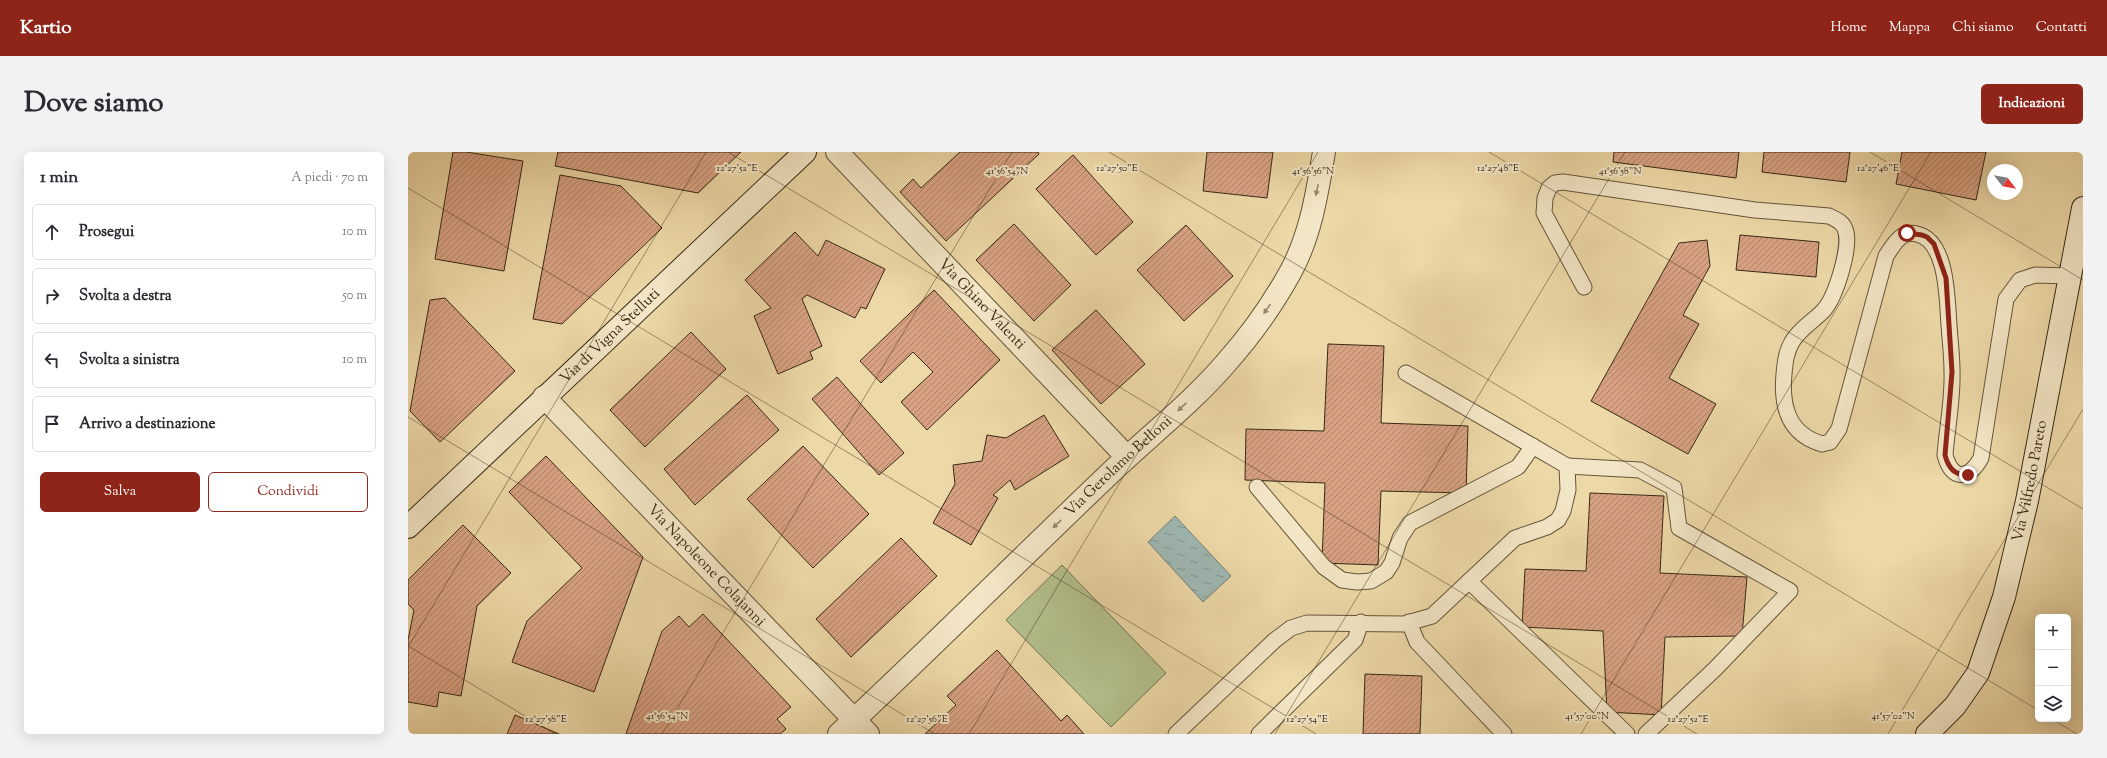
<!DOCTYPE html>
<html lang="it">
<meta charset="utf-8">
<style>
body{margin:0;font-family:"Sorts Mill Goudy",serif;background:#f2f2f3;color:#2b2b33}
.controls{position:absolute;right:12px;bottom:12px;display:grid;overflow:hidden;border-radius:6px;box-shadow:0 4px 16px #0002}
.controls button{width:36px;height:36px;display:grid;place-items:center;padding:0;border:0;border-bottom:1px solid #e1e1e2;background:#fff;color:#2b2b33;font:20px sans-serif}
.compass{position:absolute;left:1579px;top:12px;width:36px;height:36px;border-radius:50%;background:#fff;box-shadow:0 4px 16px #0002;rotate:121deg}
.stop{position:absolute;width:12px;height:12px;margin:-9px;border:3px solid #8f2418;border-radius:50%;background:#fff}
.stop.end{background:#8f2418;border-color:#fff;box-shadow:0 1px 4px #0008}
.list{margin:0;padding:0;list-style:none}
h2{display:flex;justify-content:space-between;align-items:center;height:52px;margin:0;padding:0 16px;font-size:17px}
h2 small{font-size:13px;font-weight:400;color:#7c7c81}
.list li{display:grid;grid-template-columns:26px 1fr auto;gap:12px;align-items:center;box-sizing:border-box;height:56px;margin:0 8px 8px;padding:0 8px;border:1px solid #e1e1e2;border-radius:6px}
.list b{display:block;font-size:15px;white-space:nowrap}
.list em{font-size:13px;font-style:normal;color:#7c7c81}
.actions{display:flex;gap:8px;padding:12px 16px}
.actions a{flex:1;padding:9px 0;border:1px solid #8f2418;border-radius:6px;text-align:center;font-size:14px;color:#8f2418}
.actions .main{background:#8f2418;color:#fff}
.icon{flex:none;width:22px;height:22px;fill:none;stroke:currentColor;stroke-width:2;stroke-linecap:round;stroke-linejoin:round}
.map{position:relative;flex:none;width:1675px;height:582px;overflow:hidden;border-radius:6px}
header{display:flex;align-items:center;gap:24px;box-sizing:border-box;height:56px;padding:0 20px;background:#8f2418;color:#fff}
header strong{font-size:19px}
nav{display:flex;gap:22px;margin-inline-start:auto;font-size:14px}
.intro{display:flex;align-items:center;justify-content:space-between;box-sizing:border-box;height:96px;padding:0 24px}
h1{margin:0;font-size:28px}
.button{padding:10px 18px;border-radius:6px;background:#8f2418;color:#fff;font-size:14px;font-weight:700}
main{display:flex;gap:24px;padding:0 24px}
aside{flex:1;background:#fff;border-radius:6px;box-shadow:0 4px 16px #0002}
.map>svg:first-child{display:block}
</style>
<header>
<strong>Kartio</strong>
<nav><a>Home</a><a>Mappa</a><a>Chi siamo</a><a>Contatti</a></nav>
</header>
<div class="intro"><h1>Dove siamo</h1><a class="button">Indicazioni</a></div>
<main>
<aside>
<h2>1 min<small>A piedi · 70 m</small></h2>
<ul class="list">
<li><svg class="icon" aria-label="ahead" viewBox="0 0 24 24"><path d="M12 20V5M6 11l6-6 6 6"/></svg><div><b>Prosegui</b></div><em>10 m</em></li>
<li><svg class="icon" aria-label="right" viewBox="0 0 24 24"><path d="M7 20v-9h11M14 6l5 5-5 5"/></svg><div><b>Svolta a destra</b></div><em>50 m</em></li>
<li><svg class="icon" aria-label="left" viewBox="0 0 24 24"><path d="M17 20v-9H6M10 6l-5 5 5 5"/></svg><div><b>Svolta a sinistra</b></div><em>10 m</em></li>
<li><svg class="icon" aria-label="arrive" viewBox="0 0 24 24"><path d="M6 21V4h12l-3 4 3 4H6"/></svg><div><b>Arrivo a destinazione</b></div></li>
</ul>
<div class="actions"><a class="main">Salva</a><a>Condividi</a></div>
</aside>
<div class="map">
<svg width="1675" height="582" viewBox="0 0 1675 582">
<defs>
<pattern id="water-ripples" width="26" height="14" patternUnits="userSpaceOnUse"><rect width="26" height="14" fill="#9eb7b3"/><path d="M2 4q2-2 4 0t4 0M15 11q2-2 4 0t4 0" fill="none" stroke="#829590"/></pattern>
<pattern id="building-hatch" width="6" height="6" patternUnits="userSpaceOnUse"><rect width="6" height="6" fill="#d8a282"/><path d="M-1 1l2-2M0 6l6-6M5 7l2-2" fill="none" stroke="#b08469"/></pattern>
</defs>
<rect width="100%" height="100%" fill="#edd8a7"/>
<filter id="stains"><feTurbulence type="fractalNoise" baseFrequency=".005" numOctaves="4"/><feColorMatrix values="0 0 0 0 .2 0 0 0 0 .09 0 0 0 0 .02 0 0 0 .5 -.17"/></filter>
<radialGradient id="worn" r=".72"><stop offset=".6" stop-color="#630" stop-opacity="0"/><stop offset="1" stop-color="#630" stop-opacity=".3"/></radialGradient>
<path fill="#b3c08c" stroke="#767450" d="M654 413 758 521 703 575 598 468Z"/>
<path fill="url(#water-ripples)" stroke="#757e73" d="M767 364 823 424 795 450 740 390Z"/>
<g fill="url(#building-hatch)" stroke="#382914">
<path d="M45 0H58L115 9 96 119 27 107Z"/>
<path d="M150 0H333L290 41 147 14Z"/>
<path d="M552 0H630L631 2 538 89 492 40 505 27 513 36Z"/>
<path d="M799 0H865L859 46 795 39Z"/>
<path d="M1206 0H1331L1328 26 1205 10Z"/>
<path d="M1356 0H1442L1438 30 1354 20Z"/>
<path d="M1494 0H1578L1568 48 1488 32Z"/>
<path d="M665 3 725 70 688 103 628 37Z"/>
<path d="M152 23 213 34 254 76 154 172 125 167Z"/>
<path d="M606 72 663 133 626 169 568 108Z"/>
<path d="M778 73 825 124 776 169 729 118Z"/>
<path d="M387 80 410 104 418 88 477 117 458 157 453 155 447 166 399 143 394 147 414 194 402 200 405 207 370 222 346 164 363 156 337 128Z"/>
<path d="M1332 83 1411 90 1408 125 1328 118Z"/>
<path d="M1299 88 1302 114 1275 163 1291 172 1261 226 1308 252 1280 302 1183 249 1271 91Z"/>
<path d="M526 138 592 208 519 278 493 250 525 220 505 200 473 231 452 209Z"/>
<path d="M37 146 107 219 32 290 2 259 22 148Z"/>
<path d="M688 158 737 212 693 252 644 198Z"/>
<path d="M283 180 318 217 237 295 202 258Z"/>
<path d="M920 192 976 194 973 271 1060 274 1058 341 973 339 970 413 914 411 917 331 837 328 838 277 916 279Z"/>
<path d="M429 225 496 301 471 323 404 247Z"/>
<path d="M339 243 371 278 287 353 256 317Z"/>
<path d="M636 263 661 304 607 338 602 328 585 343 590 346 563 393 525 371 547 332 545 313 574 309 579 283 598 286Z"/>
<path d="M395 294 461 362 405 416 339 347Z"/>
<path d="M138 304 235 405 186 540 104 510 119 469 174 416 101 340Z"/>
<path d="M1182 341 1256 344 1252 421 1339 425 1334 484 1257 485 1253 563 1199 560 1195 479 1114 475 1117 417 1178 419Z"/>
<path d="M55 373 103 421 69 454 53 544 31 540 29 555 0 550V488L6 458 0 452V428Z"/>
<path d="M493 386 529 424 443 505 408 467Z"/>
<path d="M295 462 383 555 369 567 378 577 372 582H218L254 479 271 464 281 475Z"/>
<path d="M589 498 653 569 659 563 676 582H517L548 553 539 544Z"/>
<path d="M957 522 1014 524 1012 582H955Z"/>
<path d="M107 563 151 582H99Z"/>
</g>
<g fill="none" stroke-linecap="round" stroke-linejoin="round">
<defs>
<g id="lane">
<path d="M1176 135 1136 61 1137 46 1141 36 1147 31 1155 30 1347 58 1421 64C1427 67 1435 70 1437 77 1444 93 1428 144 1416 158 1406 169 1392 176 1384 190 1378 200 1377 211 1376 222 1373 254 1380 282 1414 292L1422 290 1431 277 1478 104C1486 92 1493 78 1509 82 1540 89 1539 149 1541 173 1542 188 1544 204 1544 219 1545 247 1539 276 1537 303 1544 329 1561 328 1573 306L1598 147 1612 128 1627 123 1661 124"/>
<path d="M1159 314 1232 318 1266 336 1271 376 1382 439 1307 517 1238 582"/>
<path d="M849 335 916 415 934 428 949 430 963 429 978 420 984 411 992 386 1002 371 1110 315 1125 294"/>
<path d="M1061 429 1219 582"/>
<path d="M1001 470 1009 490 1096 582"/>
<path d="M768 582 867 488 883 476 899 471 996 472 1024 464 1107 386 1139 375 1150 368 1155 359 1160 338 1159 314 998 221"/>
<path d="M851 582 947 488 953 470"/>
</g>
<g id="street">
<path id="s1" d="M429 0 719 305"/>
<path id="s2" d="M136 245 460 582"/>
<path id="s3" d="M431 582C521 498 608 411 697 326 737 287 782 253 818 211 843 183 865 152 883 119 903 82 909 41 916 0"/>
</g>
<g id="secondary">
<path id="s4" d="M0 375 397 0"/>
<path id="s5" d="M1519 582 1547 554 1570 521 1596 445 1619 349 1675 56"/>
</g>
</defs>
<use href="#lane" stroke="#655539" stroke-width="17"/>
<use href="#street" stroke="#655539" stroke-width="24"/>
<use href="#secondary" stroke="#382914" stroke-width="24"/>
<use href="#lane" stroke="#f3e6c6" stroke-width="15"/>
<use href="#street" stroke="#f3e6c6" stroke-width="22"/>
<use href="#secondary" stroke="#f3e6c6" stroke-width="22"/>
</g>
<defs><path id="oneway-solid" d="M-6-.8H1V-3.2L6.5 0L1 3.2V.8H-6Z"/></defs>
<g fill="#96886d">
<use href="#oneway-solid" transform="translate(909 38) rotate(101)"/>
<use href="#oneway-solid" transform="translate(859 157) rotate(125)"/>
<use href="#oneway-solid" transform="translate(774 255) rotate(137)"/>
<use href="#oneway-solid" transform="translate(649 372) rotate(136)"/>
</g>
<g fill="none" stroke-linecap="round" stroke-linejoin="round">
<path stroke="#8f2418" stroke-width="5" d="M1499 81 1514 83 1519 85 1526 92 1538 126 1544 220 1537 303C1540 315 1546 324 1560 323"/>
</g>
<path fill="none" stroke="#382914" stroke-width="1" stroke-opacity="0.45" d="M320 0 1289 582M701 0 1630 558M1081 0 1675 357M1462 0 1675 128M0 36 908 582M0 265 527 582M0 494 147 582M0 495 298 0M1644 567 1669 582M254 582 604 0M561 582 910 0M867 582 1217 0M1173 582 1523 0M1480 582 1675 257"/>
<g text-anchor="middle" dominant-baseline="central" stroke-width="4" stroke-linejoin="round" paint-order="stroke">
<g font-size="15" fill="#382914" stroke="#f3e6c6">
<text stroke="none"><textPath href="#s1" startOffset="210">Via Ghino Valenti</textPath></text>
<text stroke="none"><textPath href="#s4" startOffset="278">Via di Vigna Stelluti</textPath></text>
<text stroke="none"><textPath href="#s3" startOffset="387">Via Gerolamo Belloni</textPath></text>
<text stroke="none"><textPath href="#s5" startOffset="279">Via Vilfredo Pareto</textPath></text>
<text stroke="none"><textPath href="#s2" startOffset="234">Via Napoleone Colajanni</textPath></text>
</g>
</g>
<g font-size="10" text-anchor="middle" fill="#382914" stroke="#f3e6c6" stroke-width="4" stroke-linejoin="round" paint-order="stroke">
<text x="329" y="19">12°27'52"E</text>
<text x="709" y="19">12°27'50"E</text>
<text x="1090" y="19">12°27'48"E</text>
<text x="1470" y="19">12°27'46"E</text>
<text x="599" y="22">41°56'54"N</text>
<text x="905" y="22">41°56'56"N</text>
<text x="1212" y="22">41°56'58"N</text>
<text x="259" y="567">41°56'54"N</text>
<text x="1179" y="567">41°57'00"N</text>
<text x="1485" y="567">41°57'02"N</text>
<text x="138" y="570">12°27'58"E</text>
<text x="519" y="570">12°27'56"E</text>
<text x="899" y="570">12°27'54"E</text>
<text x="1280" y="570">12°27'52"E</text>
</g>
<rect width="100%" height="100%" filter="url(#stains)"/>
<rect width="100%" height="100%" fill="url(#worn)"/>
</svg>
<div class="controls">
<button>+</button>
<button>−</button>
<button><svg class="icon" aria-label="layers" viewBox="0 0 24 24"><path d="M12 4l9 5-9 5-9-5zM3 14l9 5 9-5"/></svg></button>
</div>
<svg class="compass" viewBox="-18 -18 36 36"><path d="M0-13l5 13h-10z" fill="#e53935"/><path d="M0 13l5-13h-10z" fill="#7c7c81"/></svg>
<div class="stop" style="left:1499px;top:81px"></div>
<div class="stop end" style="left:1560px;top:323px"></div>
</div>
</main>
